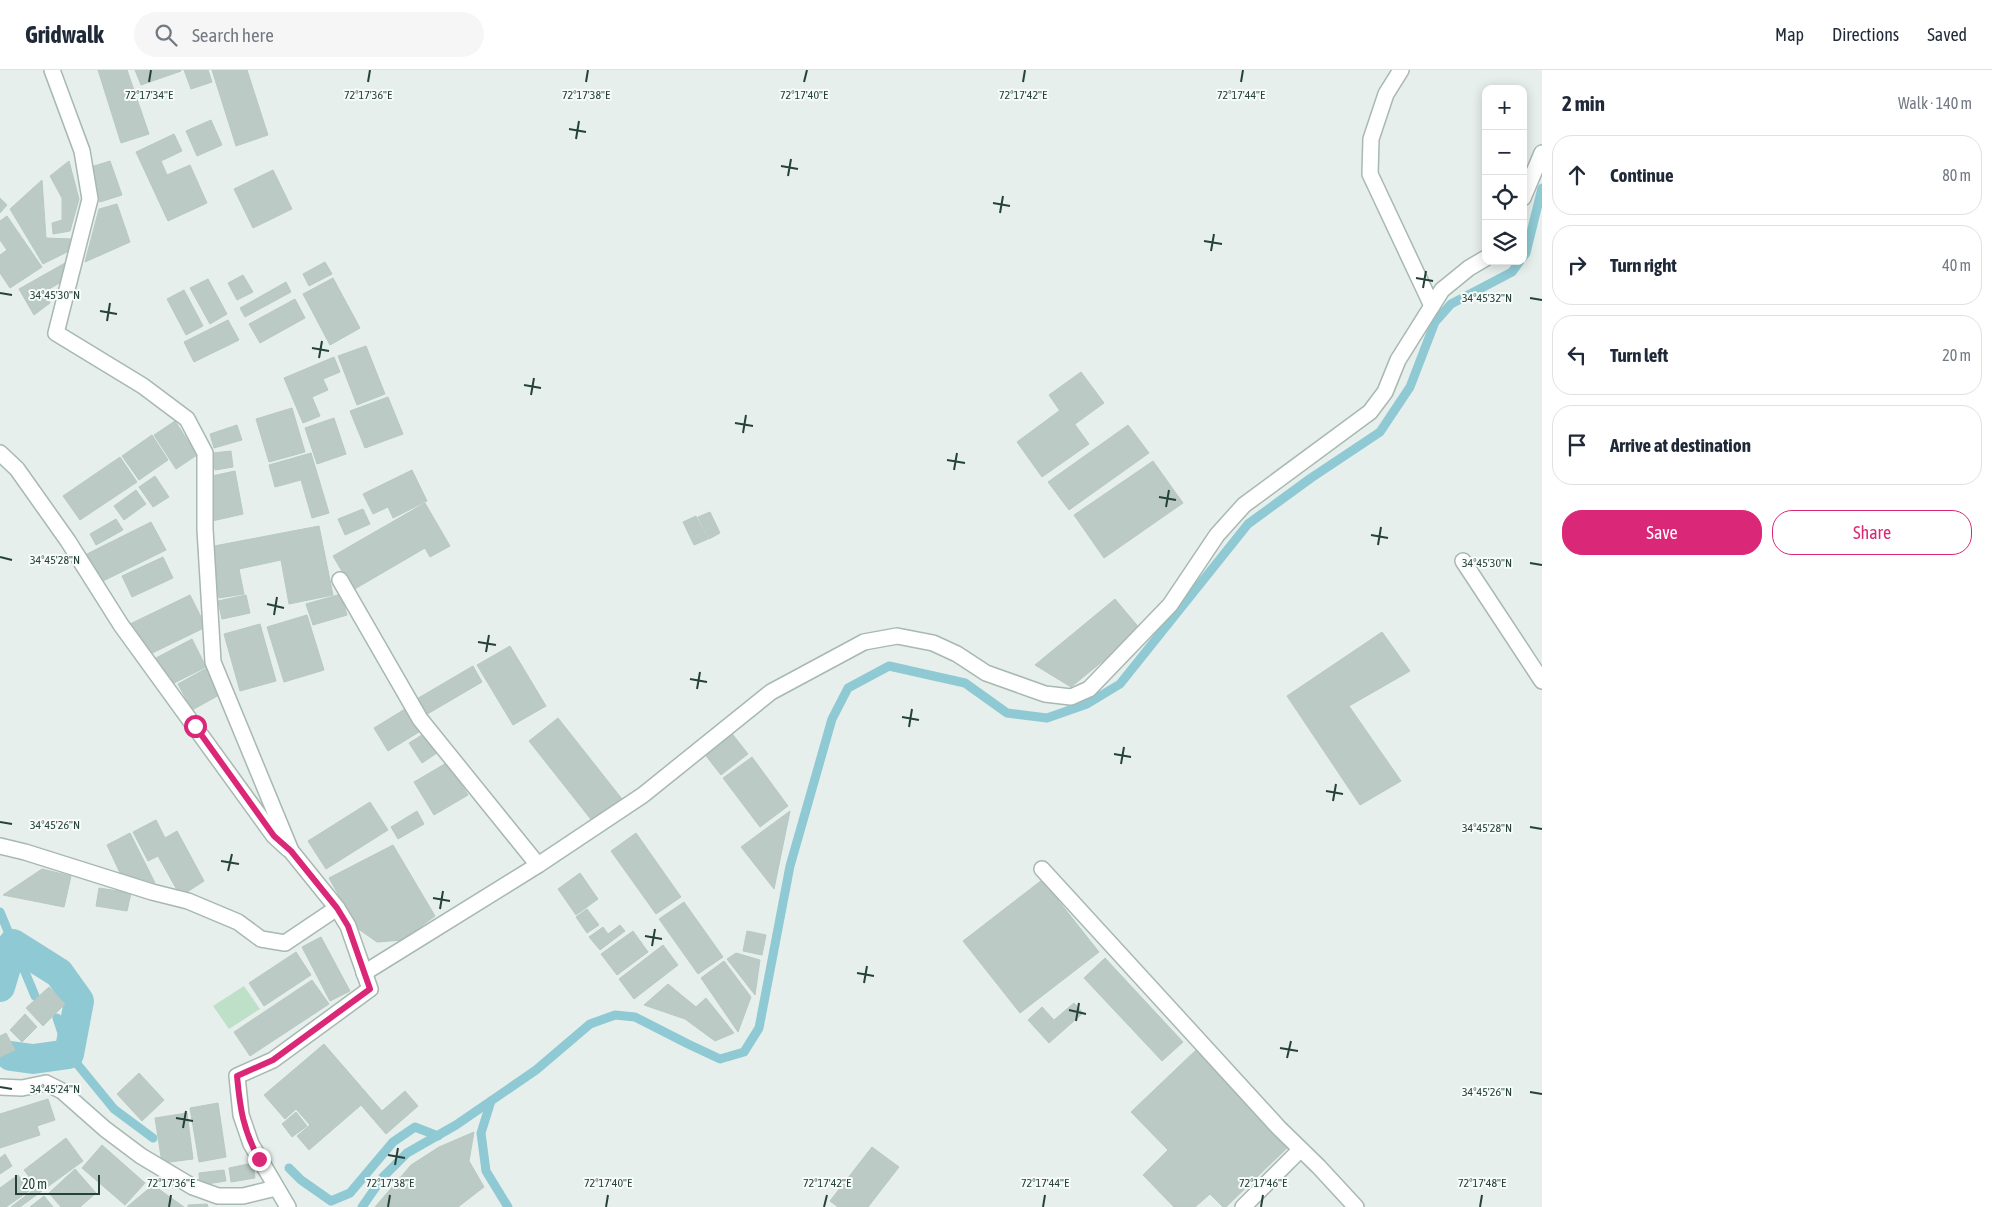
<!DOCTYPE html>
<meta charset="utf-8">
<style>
body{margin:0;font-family:"Asap Condensed",sans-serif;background:#f6f6f7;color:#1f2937}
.controls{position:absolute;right:15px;top:15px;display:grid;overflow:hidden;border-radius:10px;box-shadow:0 2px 12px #0003}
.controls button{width:45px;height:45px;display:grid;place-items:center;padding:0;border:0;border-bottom:1px solid #e0e1e3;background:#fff;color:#1f2937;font:25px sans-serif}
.scale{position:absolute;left:15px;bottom:12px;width:85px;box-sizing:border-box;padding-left:5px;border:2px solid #24423a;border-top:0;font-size:14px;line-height:18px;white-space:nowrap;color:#24423a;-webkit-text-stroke:4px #f7fbf9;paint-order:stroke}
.stop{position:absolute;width:15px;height:15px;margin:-11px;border:4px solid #db2777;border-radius:50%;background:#fff}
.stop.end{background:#db2777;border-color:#fff;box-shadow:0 1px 5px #0008}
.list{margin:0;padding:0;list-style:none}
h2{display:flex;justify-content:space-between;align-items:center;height:65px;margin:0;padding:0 20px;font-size:21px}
h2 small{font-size:16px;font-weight:400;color:#747a83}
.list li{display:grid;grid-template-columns:32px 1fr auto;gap:15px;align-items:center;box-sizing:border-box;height:80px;margin:0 10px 10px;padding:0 10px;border:1px solid #e0e1e3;border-radius:20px}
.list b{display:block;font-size:19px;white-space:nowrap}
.list em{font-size:16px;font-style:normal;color:#747a83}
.actions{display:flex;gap:10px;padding:15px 20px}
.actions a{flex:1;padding:11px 0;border:1px solid #db2777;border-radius:20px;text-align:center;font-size:18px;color:#db2777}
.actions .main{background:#db2777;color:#fff}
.icon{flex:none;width:28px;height:28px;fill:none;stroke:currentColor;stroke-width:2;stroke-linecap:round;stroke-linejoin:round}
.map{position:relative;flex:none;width:1542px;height:1137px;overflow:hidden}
header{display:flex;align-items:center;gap:30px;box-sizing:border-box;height:70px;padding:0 25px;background:#fff;border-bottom:1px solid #e0e1e3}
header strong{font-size:24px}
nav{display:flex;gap:28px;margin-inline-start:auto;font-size:18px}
.search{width:350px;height:45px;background:#f6f6f7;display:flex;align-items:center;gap:12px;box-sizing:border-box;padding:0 18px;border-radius:28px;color:#747a83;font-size:19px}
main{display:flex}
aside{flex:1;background:#fff}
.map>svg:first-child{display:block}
</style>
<header>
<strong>Gridwalk</strong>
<div class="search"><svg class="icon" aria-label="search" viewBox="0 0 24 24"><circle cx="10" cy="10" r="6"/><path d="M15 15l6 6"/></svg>Search here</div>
<nav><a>Map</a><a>Directions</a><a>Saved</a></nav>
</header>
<main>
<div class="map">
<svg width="1542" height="1137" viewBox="0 0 1542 1137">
<rect width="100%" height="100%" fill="#e6efeb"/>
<path fill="#bfe0c8" d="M244 916 260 939 229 959 213 936Z"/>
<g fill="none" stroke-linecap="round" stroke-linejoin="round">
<g stroke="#8ec9d4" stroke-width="9">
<path d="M1523 187 1526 183 1542 118"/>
<path d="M0 842 35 926"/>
<path d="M57 948 69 984 114 1039 153 1068"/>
<path d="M491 1031 481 1063 486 1101 508 1137"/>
<path d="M289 1098 301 1110 331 1131 350 1123 393 1072 415 1057 438 1066"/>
<path d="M362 1137 383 1107 407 1083 456 1055 536 1000 590 954 615 945 635 947 688 974 720 989 744 982 759 958 790 796 832 649 848 618 889 596 965 613 1007 643 1047 648 1087 634 1120 614 1248 454 1311 408 1380 362 1410 317 1435 252 1451 234 1512 202 1520 191"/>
</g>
<path stroke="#8ec9d4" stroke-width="30" d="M0 917 13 874 59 903 79 931 69 984 33 989 11 986"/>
</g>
<g fill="#bbcac4" stroke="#b8c9c2">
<path d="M98 0H127L149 64 121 73Z"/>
<path d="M135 0H181V1L141 15Z"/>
<path d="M184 0H208L212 12 191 19Z"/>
<path d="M212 0H247L268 65 236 76Z"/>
<path d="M211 50 222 75 197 86 186 61Z"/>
<path d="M174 64 182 81 161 91 167 105 190 95 207 133 168 151 136 82Z"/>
<path d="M69 91 79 129 70 161 53 164 52 153 62 150V128L50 106Z"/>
<path d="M110 91 122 125 100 132 88 98Z"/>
<path d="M273 100 292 139 253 158 234 119Z"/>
<path d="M42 110 46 168 72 169 71 180 43 194 10 139Z"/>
<path d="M0 128 7 135 0 143Z"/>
<path d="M117 134 130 172 85 192 99 139Z"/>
<path d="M7 146 42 197 10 218 0 203V185L7 180 0 170V151Z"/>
<path d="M325 192 332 204 309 216 303 204Z"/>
<path d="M65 193 61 212 44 222 50 233 34 245 19 219Z"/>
<path d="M243 205 253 222 237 230 228 213Z"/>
<path d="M333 208 360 258 330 275 303 224Z"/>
<path d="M208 209 227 244 210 254 190 218Z"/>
<path d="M286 212 291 222 245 247 240 238Z"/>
<path d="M184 220 203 256 186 265 167 229Z"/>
<path d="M295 229 305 248 260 273 249 254Z"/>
<path d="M228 250 239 270 194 292 184 272Z"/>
<path d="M366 276 385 324 357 335 338 286Z"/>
<path d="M334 287 340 302 323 309 328 320 312 327 320 346 303 353 284 308Z"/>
<path d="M1081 302 1104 333 1071 357 1049 325Z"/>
<path d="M388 327 403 364 365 378 350 341Z"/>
<path d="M292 338 305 382 269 392 256 349Z"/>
<path d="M1063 338 1089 374 1042 407 1017 372Z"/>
<path d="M334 348 346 384 317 394 305 358Z"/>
<path d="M175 351 197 385 176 399 154 365Z"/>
<path d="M237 355 242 370 214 378 210 364Z"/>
<path d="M1128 355 1149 383 1069 440 1048 412Z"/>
<path d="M152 365 168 390 139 410 122 386Z"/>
<path d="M231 381 233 397 215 400 213 383Z"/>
<path d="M311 383 329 443 312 448 301 410 275 417 269 395Z"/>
<path d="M120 387 137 412 80 450 63 426Z"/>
<path d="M1153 391 1183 433 1104 488 1074 445Z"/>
<path d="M412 400 427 431 393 448 388 437 373 444 363 424Z"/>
<path d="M235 401 243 444 212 451V406Z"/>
<path d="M155 406 169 427 153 437 139 417Z"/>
<path d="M136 420 146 434 124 450 114 436Z"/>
<path d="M425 433 450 476 430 487 425 478 353 520 333 486Z"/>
<path d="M363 439 370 454 345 465 338 449Z"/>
<path d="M710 442 720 463 709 469 698 447Z"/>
<path d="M696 446 708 469 694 475 683 452Z"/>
<path d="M116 449 123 460 96 475 90 464Z"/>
<path d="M151 452 166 480 99 513 85 485Z"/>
<path d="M319 456 333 525 289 534 281 490 239 499 244 524 219 528 209 477Z"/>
<path d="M163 487 173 508 132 527 122 506Z"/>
<path d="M341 524 347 545 313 555 306 534Z"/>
<path d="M190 525 206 557 146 586 130 554Z"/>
<path d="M246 525 250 543 222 549 218 531Z"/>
<path d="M1115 529 1141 560 1071 617 1035 595Z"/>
<path d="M307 545 324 600 284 612 267 557Z"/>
<path d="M260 554 276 611 240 621 224 564Z"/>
<path d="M1382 562 1410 601 1349 636 1401 711 1360 735 1287 626Z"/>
<path d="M192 569 206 597 170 615 156 588Z"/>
<path d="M510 576 546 636 513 655 477 595Z"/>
<path d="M473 596 482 612 424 646 415 630Z"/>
<path d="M207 598 221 624 192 640 178 614Z"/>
<path d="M405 639 419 662 388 681 374 658Z"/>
<path d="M558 648 622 729 593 752 529 671Z"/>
<path d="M730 661 748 684 721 705 703 682Z"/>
<path d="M425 663 437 683 422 693 409 673Z"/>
<path d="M752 687 788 736 760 757 723 708Z"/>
<path d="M448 692 468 725 434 745 414 712Z"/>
<path d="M370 732 388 760 326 799 308 771Z"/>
<path d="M417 741 424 754 398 769 391 757Z"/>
<path d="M790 741 774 819 741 777Z"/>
<path d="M156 750 165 768 177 761 204 811 187 822 177 820 158 786 148 791 133 762Z"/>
<path d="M130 763 155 813 120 803 107 775Z"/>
<path d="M636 763 681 827 656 844 611 781Z"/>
<path d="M393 775 435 846 403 870 377 872 357 858 329 808Z"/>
<path d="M42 799 71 806 64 837 3 825Z"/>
<path d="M580 803 598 829 576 845 558 819Z"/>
<path d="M1042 810 1099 882 1020 943 963 871Z"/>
<path d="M99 818 131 823 127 841 96 836Z"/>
<path d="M684 832 723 887 698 904 659 849Z"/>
<path d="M587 839 599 855 587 863 576 847Z"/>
<path d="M620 855 625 861 600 880 589 867 603 857 608 864Z"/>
<path d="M633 861 648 882 617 905 601 884Z"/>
<path d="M747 861 766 865 762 885 743 881Z"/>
<path d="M321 867 350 921 330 931 302 877Z"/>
<path d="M663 875 678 895 634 929 619 909Z"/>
<path d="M296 882 311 905 264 936 249 913Z"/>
<path d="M736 883 760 890 755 925 727 889Z"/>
<path d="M1105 888 1183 972 1162 991 1084 908Z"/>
<path d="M724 891 751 927 738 962 701 908Z"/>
<path d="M312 910 329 934 250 986 234 962Z"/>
<path d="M668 914 696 937 706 928 734 963 715 971 685 949 644 935Z"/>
<path d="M49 917 65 934 43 956 26 938Z"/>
<path d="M1074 933 1083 943 1049 973 1028 950 1042 937 1054 950Z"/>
<path d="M25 944 37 957 22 972 10 960Z"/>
<path d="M6 963 15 980 0 987V966Z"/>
<path d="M324 974 382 1041 405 1021 418 1036 386 1064 361 1035 309 1080 297 1066 310 1055 296 1039 285 1049 264 1025Z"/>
<path d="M1196 980 1289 1076 1226 1137H1223L1210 1124 1195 1137H1174L1143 1105 1168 1080 1131 1042Z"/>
<path d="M139 1003 164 1030 142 1051 117 1024Z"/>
<path d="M48 1029 55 1050 37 1056 40 1065 0 1078V1044Z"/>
<path d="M218 1033 226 1087 199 1092 190 1038Z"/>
<path d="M296 1042 307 1056 292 1067 282 1054Z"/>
<path d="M187 1043 193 1089 162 1093 155 1048Z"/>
<path d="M474 1062 469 1091 484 1117 458 1137H375L411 1095 439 1077Z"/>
<path d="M66 1068 83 1091 20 1137H11L37 1117 24 1100Z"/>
<path d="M102 1075 145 1113 125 1135 82 1098Z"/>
<path d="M872 1077 899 1097 868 1137H838L830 1131Z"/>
<path d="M5 1084 12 1096 0 1104V1088Z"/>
<path d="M253 1093 255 1108 231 1112 229 1098Z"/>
<path d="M75 1099 96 1123 80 1137H61L49 1123Z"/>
<path d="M224 1100 226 1111 200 1115 199 1103Z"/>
<path d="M18 1105 29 1121 6 1137H0V1118Z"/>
<path d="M153 1115 184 1137H127Z"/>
<path d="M44 1126 53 1137H30Z"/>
<path d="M207 1134 208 1137H188V1135Z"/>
</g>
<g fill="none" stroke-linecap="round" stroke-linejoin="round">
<defs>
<g id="minor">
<path d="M52 0 82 81 90 129 56 263 143 316 187 349 205 383V459L213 592 291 781 337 838 348 856 370 919 273 990 237 1006 241 1045 251 1074 288 1137"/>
<path d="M1401 0 1386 24 1371 69 1370 104 1432 236"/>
<path d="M1523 128 1542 83"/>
<path d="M0 383 17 399 68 471 121 555 274 766 288 779"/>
<path d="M1463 491 1542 611"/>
<path d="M340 510 420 649 538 795"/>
<path d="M0 776 25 782 152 822 188 831 238 852 261 869 285 873 337 838"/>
<path d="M1042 799 1279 1058 1319 1097 1356 1137"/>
<path d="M364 903 538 795 643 725 771 622 864 572 897 566 933 573 957 584 986 603 1045 624 1071 627 1089 619 1170 535 1217 465 1244 435 1370 342 1385 322 1398 290 1442 220 1469 198 1486 188"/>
<path d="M0 1017 22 1018 46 1013 62 1021 105 1059 141 1086 193 1117 218 1126H243L276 1118"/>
<path d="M1243 1137 1300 1080"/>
</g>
</defs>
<use href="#minor" stroke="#a8b8b2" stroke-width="18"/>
<use href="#minor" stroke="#fff" stroke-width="15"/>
</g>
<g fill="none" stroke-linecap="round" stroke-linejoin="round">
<path stroke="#db2777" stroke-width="6" d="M195 656 274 766 291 781 337 838 348 856 370 919 273 990 237 1006C240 1038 243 1060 259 1089"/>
</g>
<path fill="none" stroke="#24423a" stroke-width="2" d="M149 12 151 0M368 12 370 0M586 12 588 0M804 12 807 0M1023 12 1025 0M1241 12 1243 0M569 59 586 62M576 69 579 51M781 96 798 99M788 106 791 89M993 133 1010 136M1000 143 1003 126M1204 171 1222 174M1211 181 1214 164M1416 208 1433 211M1423 218 1426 201M0 223 12 225M1530 228 1542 230M100 241 117 244M107 251 110 233M312 278 329 281M319 288 322 271M524 315 541 318M531 325 534 308M735 353 753 356M743 363 746 345M947 390 965 393M954 400 957 383M1159 427 1176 430M1166 437 1169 420M1371 465 1388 468M1378 475 1381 457M0 487 12 490M1530 493 1542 495M267 534 284 538M274 545 277 527M478 572 496 575M486 582 489 565M690 609 707 612M697 619 700 602M902 647 919 650M909 657 912 639M1114 684 1131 687M1121 694 1124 677M1326 721 1343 724M1333 731 1336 714M0 752 12 754M1530 757 1542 759M221 791 239 794M228 801 232 784M433 828 450 831M440 839 443 821M645 866 662 869M652 876 655 859M857 903 874 906M864 913 867 896M1069 940 1086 944M1076 951 1079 933M1280 978 1298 981M1287 988 1291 971M0 1017 12 1019M1530 1022 1542 1024M176 1048 193 1051M183 1058 186 1041M388 1085 405 1088M395 1095 398 1078M169 1137 171 1125M388 1137 390 1125M606 1137 608 1125M824 1137 827 1125M1043 1137 1045 1125M1261 1137 1263 1125M1480 1137 1482 1125"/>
<g font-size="12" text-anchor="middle" fill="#24423a" stroke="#f7fbf9" stroke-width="4" stroke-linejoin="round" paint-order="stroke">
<text x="368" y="29">72°17'36"E</text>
<text x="586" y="29">72°17'38"E</text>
<text x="804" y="29">72°17'40"E</text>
<text x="1023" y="29">72°17'42"E</text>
<text x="1241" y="29">72°17'44"E</text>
<text x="149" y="29">72°17'34"E</text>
<text x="55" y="229">34°45'30"N</text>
<text x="1487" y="232">34°45'32"N</text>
<text x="55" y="494">34°45'28"N</text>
<text x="1487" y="497">34°45'30"N</text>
<text x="55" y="759">34°45'26"N</text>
<text x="1487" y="762">34°45'28"N</text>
<text x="55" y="1023">34°45'24"N</text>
<text x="1487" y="1026">34°45'26"N</text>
<text x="171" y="1117">72°17'36"E</text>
<text x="390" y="1117">72°17'38"E</text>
<text x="608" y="1117">72°17'40"E</text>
<text x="827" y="1117">72°17'42"E</text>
<text x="1045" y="1117">72°17'44"E</text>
<text x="1263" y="1117">72°17'46"E</text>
<text x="1482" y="1117">72°17'48"E</text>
</g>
</svg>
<div class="controls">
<button>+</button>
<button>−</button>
<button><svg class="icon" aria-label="locate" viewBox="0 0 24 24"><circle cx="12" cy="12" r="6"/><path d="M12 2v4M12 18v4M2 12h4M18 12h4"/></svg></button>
<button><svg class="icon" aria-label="layers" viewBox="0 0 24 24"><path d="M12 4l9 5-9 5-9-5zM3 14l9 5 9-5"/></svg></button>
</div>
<div class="scale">20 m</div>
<div class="stop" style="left:195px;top:656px"></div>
<div class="stop end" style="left:259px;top:1089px"></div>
</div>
<aside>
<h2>2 min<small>Walk · 140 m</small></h2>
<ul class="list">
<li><svg class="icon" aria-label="ahead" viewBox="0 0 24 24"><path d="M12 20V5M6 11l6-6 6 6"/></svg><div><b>Continue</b></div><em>80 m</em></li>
<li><svg class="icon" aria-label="right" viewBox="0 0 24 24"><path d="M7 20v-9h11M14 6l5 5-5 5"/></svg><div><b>Turn right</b></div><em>40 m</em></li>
<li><svg class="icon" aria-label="left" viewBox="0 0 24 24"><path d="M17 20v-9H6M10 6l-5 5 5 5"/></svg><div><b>Turn left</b></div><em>20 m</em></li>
<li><svg class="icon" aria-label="arrive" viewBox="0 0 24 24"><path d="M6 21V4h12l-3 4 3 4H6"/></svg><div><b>Arrive at destination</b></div></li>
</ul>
<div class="actions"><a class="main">Save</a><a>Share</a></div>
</aside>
</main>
